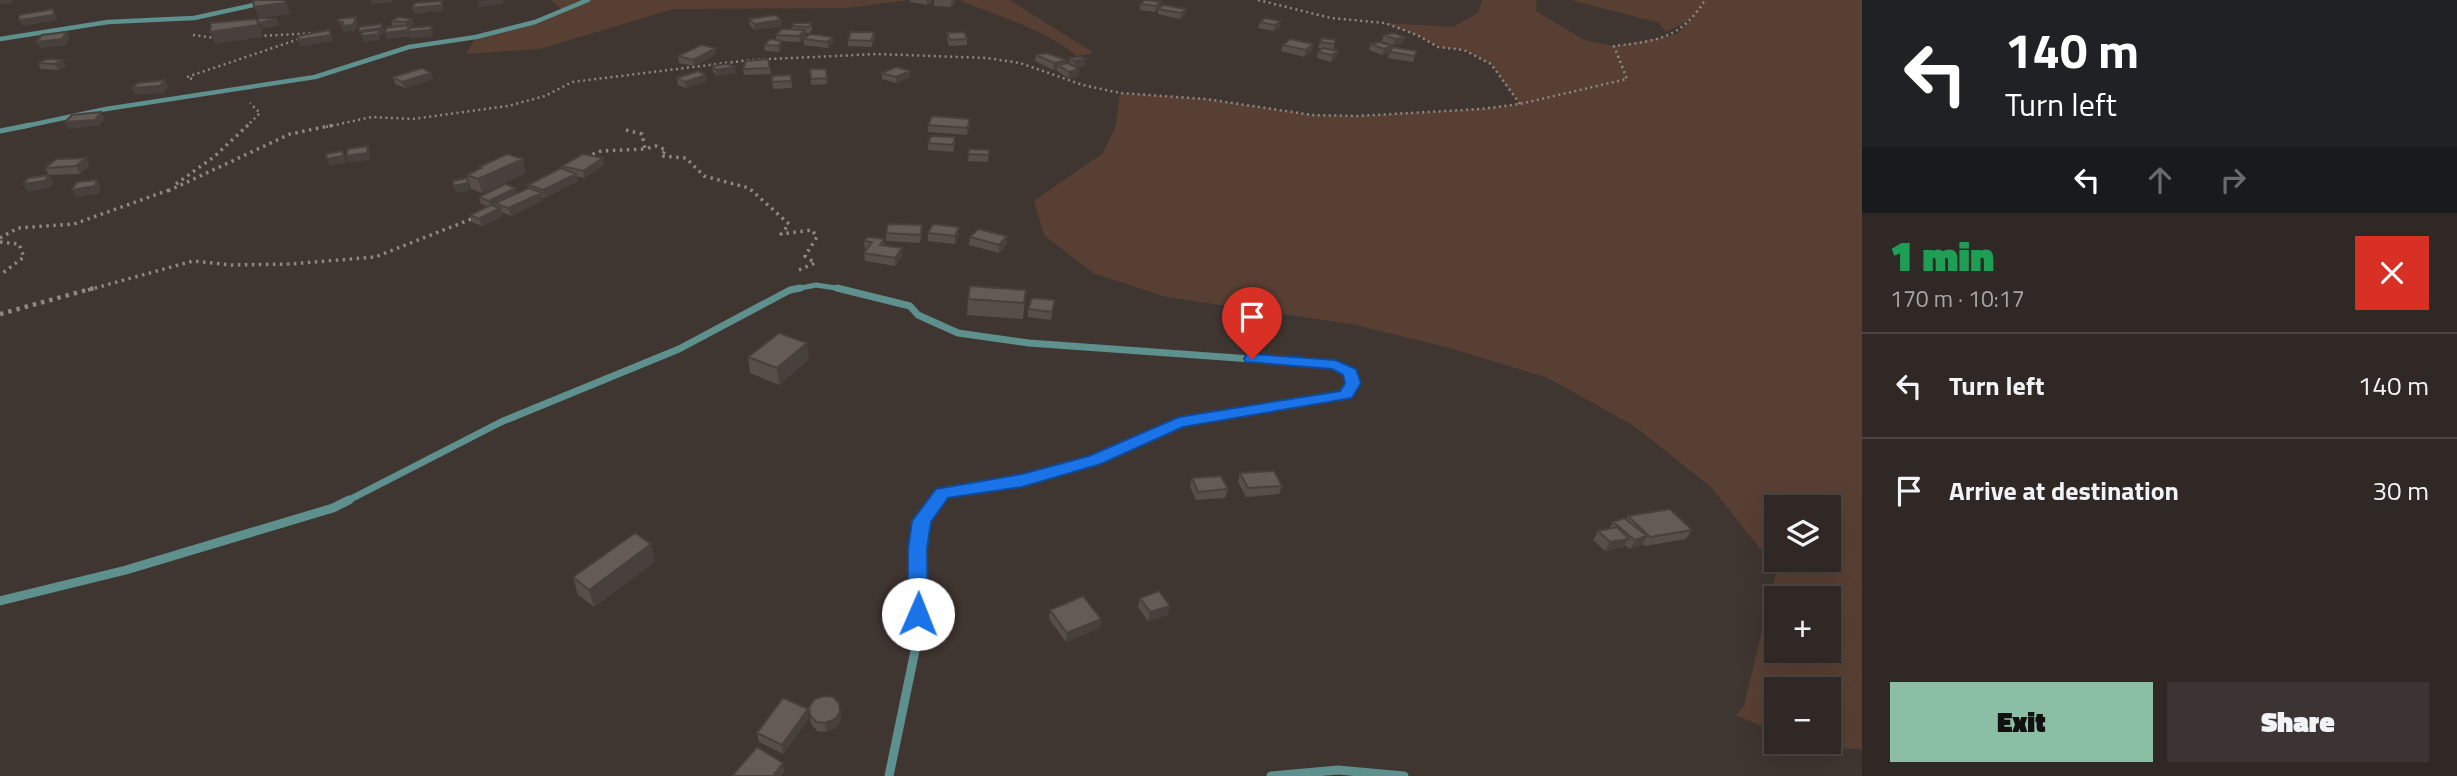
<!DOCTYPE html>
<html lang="en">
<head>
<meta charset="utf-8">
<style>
  :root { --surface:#2f2825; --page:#3b3432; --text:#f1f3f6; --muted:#a7a6a7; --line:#4a4442; --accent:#8abfa5 }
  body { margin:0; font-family:"Titillium Web",sans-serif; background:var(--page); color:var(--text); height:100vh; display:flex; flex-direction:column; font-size:26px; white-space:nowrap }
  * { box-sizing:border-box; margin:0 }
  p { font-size:23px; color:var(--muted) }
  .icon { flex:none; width:38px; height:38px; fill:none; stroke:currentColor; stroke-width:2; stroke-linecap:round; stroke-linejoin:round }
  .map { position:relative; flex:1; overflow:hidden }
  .side { display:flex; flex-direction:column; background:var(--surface); width:595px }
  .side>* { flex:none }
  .banner { background:#202124; color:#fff; overflow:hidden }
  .tools { position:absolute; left:1764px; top:495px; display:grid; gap:14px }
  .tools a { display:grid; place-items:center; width:77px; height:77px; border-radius:0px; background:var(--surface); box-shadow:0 7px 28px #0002,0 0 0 2px var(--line); font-size:35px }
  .pin { position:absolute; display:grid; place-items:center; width:60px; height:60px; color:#fff; margin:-72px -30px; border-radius:50% 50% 50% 0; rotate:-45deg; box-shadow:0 0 7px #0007 }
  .pin .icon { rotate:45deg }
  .me { position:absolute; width:77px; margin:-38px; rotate:1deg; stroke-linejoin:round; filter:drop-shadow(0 0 5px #0008) }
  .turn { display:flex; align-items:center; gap:24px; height:147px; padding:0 28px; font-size:32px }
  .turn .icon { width:91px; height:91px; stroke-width:2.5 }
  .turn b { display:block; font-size:49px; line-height:60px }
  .lanes { display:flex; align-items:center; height:66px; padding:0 28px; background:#0003; justify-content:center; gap:35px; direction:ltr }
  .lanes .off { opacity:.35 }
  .round { display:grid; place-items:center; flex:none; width:74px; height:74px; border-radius:0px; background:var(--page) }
  .overview { display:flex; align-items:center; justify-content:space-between; height:119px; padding:0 28px }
  h1 { font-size:42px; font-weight:800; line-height:52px; color:#1e9e55 }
  .primary-button { display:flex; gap:14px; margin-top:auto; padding:14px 28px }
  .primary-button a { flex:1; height:80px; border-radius:0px; background:var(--accent); color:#111; font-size:28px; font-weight:800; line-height:80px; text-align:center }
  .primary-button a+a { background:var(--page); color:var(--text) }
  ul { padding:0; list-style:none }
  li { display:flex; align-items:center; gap:21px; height:105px; padding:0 28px; border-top:2px solid var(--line) }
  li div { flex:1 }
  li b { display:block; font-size:26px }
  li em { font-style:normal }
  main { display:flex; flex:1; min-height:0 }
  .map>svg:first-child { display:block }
  .green { fill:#583f33; fill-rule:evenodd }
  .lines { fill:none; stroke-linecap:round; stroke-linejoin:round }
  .path-far2 { stroke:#8f8783; stroke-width:2.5; stroke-dasharray:2 3.5; stroke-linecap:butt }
  .path-far1 { stroke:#8f8783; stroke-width:3.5; stroke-dasharray:2.5 4.5; stroke-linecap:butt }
  .path { stroke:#8f8783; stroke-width:4.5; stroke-dasharray:3.5 5; stroke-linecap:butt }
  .street-far3 { stroke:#5e908d; stroke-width:4.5 }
  .street-far2 { stroke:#5e908d; stroke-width:5 }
  .street-far1 { stroke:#5e908d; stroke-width:7 }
  .street { stroke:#5e908d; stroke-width:9 }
  .wall { fill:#574e4a }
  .shaded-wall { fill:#47403c }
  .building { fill:#655b56; stroke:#47403c; stroke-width:2 }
  .route { fill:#1a73e8; stroke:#114b97; stroke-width:2 }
</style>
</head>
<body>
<main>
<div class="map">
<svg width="1862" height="776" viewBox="0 0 1862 776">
  <rect width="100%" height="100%" fill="#3f3531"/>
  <path class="green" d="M551 0H909L848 8 673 9 540 49 466 54 476 37 535 22 563 11Z
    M959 0H1009L1094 53 1076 56C1053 33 990 13 959 0Z
    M1482 0H1537L1536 11 1584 40 1614 46 1675 35 1695 17 1666 32 1659 23 1571 0H1862V749L1812 748 1798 742H1829V690H1776V732L1736 715 1744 705 1777 570 1711 487 1634 426 1548 378 1446 347 1351 324 1166 297 1093 273 1044 235 1034 201 1103 153 1115 128 1120 93 1206 99 1312 115 1357 116 1481 109 1519 104 1491 64 1464 50 1438 47 1417 35 1385 23 1453 27 1478 13ZM1776 508H1829V560H1776ZM1776 598H1829V651H1776Z"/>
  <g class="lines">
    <path class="path-far2" d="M1258 0 1331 18 1385 23 1417 35 1438 47 1464 50 1491 64 1520 104
      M193 35 215 38
      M259 36 317 33
      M192 79 187 77 302 38
      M246 127 260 113 250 103
      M326 127 372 117 413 119 508 106 545 96 572 82 750 60 877 54 987 58 1020 63 1083 85 1120 93 1206 99 1312 115 1357 116 1481 109 1520 104 1627 79 1614 46C1656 41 1681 39 1705 0"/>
    <path class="path-far1" d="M626 130 642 134 645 149 656 146 666 150 661 156 686 158 704 176 749 188 789 224 781 234 812 230 817 237 805 256 815 263 799 270
      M586 157 601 151 645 149
      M176 184 215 156 248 125
      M168 191 290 134 334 125
      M0 238 18 228 74 224 169 190
      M0 242 19 244 24 257 0 275
      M88 290 193 261 232 265 290 264 375 257 474 218"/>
    <path class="path" d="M0 314 94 288"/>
    <path class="street-far3" d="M0 39 108 22 194 18 277 0
      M21 127 106 109 315 77 409 47 476 37 535 22 588 0"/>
    <path class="street-far2" d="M0 131 30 125
      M791 290 816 285 849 290"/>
    <path class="street-far1" d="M837 288 910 306 918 315 958 333 1029 343 1335 365 1351 372 1353 383 1346 395 1179 422 1095 460 1022 481 942 493 936 502
      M345 502 501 422 679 349 790 290 800 288"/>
    <path class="street" d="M0 601 126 570 333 508 349 500
      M889 776 917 641 918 549 922 521 937 500
      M1271 776 1338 770 1404 776"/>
  </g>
  <path class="wall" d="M910 0H932V2L927 5 910 2Z
    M934 0H955V3L951 7 934 6Z
    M1140 4 1160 7 1163 5 1185 15 1180 19 1158 14V9L1155 12 1140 10Z
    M1265 18 1280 27 1274 31 1258 28 1260 22Z
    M412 19 414 24 409 27 410 30 433 32 432 36 411 38 410 34V36L387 39 385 33 393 27 392 21Z
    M749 19 781 20V26L754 30 750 25Z
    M811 23 812 29 810 33H805L806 36 800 42 780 41 782 47 779 52 765 51 764 45 776 40V35L792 29V26Z
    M874 32V38L871 47 848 46V40Z
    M947 33 967 39V45L949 46 947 39Z
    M1384 35 1405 37 1403 43 1393 45 1382 41Z
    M833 37V43L828 48 804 45V39Z
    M1336 40 1333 50 1338 51 1336 57 1331 62 1317 58 1318 52 1323 49 1318 48 1320 42Z
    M1371 44 1392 46 1417 51 1413 62 1388 58 1389 53 1382 55 1369 50Z
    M1283 45 1312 51 1304 57 1281 51Z
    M716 54 694 66 679 63 678 56Z
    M1036 55 1067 60 1066 63 1070 64V58L1085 66 1076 67 1079 76 1068 78 1057 71V69L1053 70 1035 61Z
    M47 59 66 67 58 70 41 69 38 63Z
    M712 66 736 73 717 76 713 72Z
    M770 68 771 74 744 75 743 69Z
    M810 69H826L827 84 811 85Z
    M910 71V77L896 83 882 79V73Z
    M431 73 433 79 405 88 395 84 393 77Z
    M791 75 792 88 773 89 772 76Z
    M677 78 707 81 686 88 678 85Z
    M970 119V126L967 135 928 132V125Z
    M955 137V144L953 152 928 150V143Z
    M969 149 989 150 988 162 968 161Z
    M603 158 604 165 584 178 576 176 578 181 545 198 542 197 543 200 511 216 501 212 502 216 482 226 472 222 470 215 487 206 481 204 479 197 517 193 528 188V185L563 169 562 166Z
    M523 159 526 173 482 193 471 189 467 175 479 169V167Z
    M90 165 80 174 49 175 45 168Z
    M922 225V233L920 243 886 241V233Z
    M959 227V234L955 244 928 241V233Z
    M970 237 1007 244 999 253 969 245Z
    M884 239V245L902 256 895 266 865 261 864 253 867 249H865L864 241Z
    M1026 290 1023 319 967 315 968 299Z
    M1055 300 1051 320 1028 317V309Z
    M748 357 809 359 779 385 750 373Z
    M1240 473 1282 486 1279 494 1246 497 1238 482Z
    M1192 478 1228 489 1225 498 1196 500 1190 487Z
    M1628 516 1692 530 1686 539 1645 546 1643 544 1642 545 1630 549 1625 545 1623 547 1605 551 1593 540 1598 531 1609 529 1613 522 1626 520Z
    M651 544 655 562 594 607 578 595 573 577Z
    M1140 598 1168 615 1148 621 1138 607Z
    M1050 610 1100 628 1066 642 1049 619Z
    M839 703 841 720 836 728 826 732 817 731 811 724 809 707Z
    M809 718 783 754 759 742 757 733Z"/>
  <path class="shaded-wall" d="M0 0H12L13 3 0 5Z
    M286 0 290 14 259 18 254 7Z
    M370 0H393L391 3 371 4Z
    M490 0H503L504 4 479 7 478 1Z
    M927 0H932V2L927 5Z
    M953 0H955V3L951 7V2Z
    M442 1 444 11 414 14 412 8Z
    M1161 2 1160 8 1155 12 1156 6Z
    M53 9 56 15 57 20 23 26 19 20Z
    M1186 9 1185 15 1180 19 1181 13Z
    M356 17 358 23 355 31 344 32 342 28H341L339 22Z
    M257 19 262 30V37L215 44 210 32Z
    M277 19 279 25 263 29 260 23Z
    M412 19 414 24 409 27 410 32 432 26 433 32 432 36 411 38 410 34V36L387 39 385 33 407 28 406 22Z
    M781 20V26L754 30V24Z
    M1281 21 1280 27 1274 31 1275 25Z
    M382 24 384 30 383 34 380 35V40L364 42 359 31Z
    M805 30 806 36 800 42 799 36Z
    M67 32 70 38 65 46 40 48 36 42Z
    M331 35 333 41 300 47 298 40Z
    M833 37V43L828 48 827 42Z
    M1405 37 1403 43 1393 45 1395 39Z
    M782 41V47L779 52 778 46Z
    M1313 44 1312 51 1304 57 1306 50Z
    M1392 46 1391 53 1382 55 1384 49Z
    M716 48V54L694 66 693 60Z
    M1338 51 1336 57 1331 62 1332 55Z
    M1085 59V66L1074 68V61Z
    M63 60 66 67 58 70 55 64Z
    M1067 60 1066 66 1058 65 1057 69 1053 70 1054 63Z
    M735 67 736 73 717 76 716 70Z
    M1079 69V76L1068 78 1069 72Z
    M910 71V77L896 83V77Z
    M431 73 433 79 405 88 402 82Z
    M706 75 707 81 686 88 685 82Z
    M165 80 168 87 163 93 135 95 132 88Z
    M101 112 105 119 98 126 69 129 65 122Z
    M970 119V126L967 135V128Z
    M368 146 370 153 369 160 348 163 346 156Z
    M344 156 346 163 330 166 327 159Z
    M86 158 90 165 80 174 76 166Z
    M603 158 604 165 584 178 583 171Z
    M523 159 526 173 482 193 478 179Z
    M576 174 578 181 545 198 543 190Z
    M49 175 53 182 49 188 28 192 23 184Z
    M467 178 470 191 456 193 454 186Z
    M97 180 101 188 99 194 76 197 72 190Z
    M515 188 517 195 495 203 496 205 491 208 489 201Z
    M542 193 543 200 511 216 508 208Z
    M500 208 502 216 482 226 479 219Z
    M959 227V234L955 244V236Z
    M1007 236V244L999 253V245Z
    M902 248V256L895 266V258Z
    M807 343 809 359 779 385 777 368Z
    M1647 536 1642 545 1630 549 1635 540Z
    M1629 539 1623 547 1605 551 1610 542Z
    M651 544 655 562 594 607 589 590Z
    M1170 606 1168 615 1148 621 1150 612Z
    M1101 619 1100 628 1066 642 1067 633Z
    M808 709 809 718 783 754 782 745Z
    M840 712 841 720 836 728 826 732 825 723Z
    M783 763 785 772 781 776H773Z"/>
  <path class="building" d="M253 0H285V3L254 7Z
    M1145 0H1147L1161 2 1156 6 1140 4Z
    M442 1V5L412 8 415 3Z
    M1163 5 1186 9 1181 13 1158 9Z
    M53 9 54 15 19 20V15Z
    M776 15 781 20 754 24 749 19Z
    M356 17 353 25 342 26 343 22H339L338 19Z
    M398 17 412 19 406 22 392 21Z
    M260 18 277 19 259 23 257 19Z
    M1265 18 1281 21 1275 25 1260 22Z
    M257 19 258 25 210 32 211 23Z
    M794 23H811L809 27 792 26Z
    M382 24 381 28 359 31V27Z
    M408 25V30L385 33 386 28Z
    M432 26 430 30 409 32 410 28Z
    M782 29 805 30 799 36 776 35Z
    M329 30 331 35 298 40V36Z
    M379 30 378 34 362 36V32Z
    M67 32 62 39 36 42 42 35Z
    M851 32H874L871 41 848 40Z
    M964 32 967 39 950 40 947 33Z
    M1394 33 1405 37 1395 39 1384 35Z
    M810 34 833 37 827 42 804 39Z
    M1322 38 1336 40 1334 44 1320 42Z
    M770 39 782 41 778 46 764 45Z
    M1290 39 1313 44 1306 50 1283 45Z
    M1379 42 1392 46 1384 49 1371 44Z
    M701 45 716 48 693 60 678 56Z
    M1393 47 1417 51 1414 56 1390 52Z
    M1323 48 1338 51 1332 55 1318 52Z
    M1046 53 1067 60 1054 63 1036 55Z
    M1081 57 1085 59 1074 61 1070 58Z
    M47 59 63 60 55 64 38 63Z
    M768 59 770 68 743 69 746 61Z
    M1068 63 1079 69 1069 72 1058 65Z
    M727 64 735 67 716 70 712 66Z
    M896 67 910 71 896 77 882 73Z
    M422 68 431 73 402 82 393 77Z
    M810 69H826L827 78 811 79Z
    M698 71 706 75 685 82 677 78Z
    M791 75V81L772 82V76Z
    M165 80 160 86 132 88 138 83Z
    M101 112 95 120 65 122 72 115Z
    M932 116 970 119 967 128 928 125Z
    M931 136 955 137 953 145 928 143Z
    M368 146 367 153 346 156 348 149Z
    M969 149 989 150V155L968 154Z
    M342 151 344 156 327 159 326 154Z
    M507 154 523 159 478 179 467 175 481 168 479 167Z
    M583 154 603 158 583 171 562 166Z
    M86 158 76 166 45 168 56 159Z
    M561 168 576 174 543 190 528 185Z
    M49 175 45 181 23 184 28 178Z
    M467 178 468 183 454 186 453 181Z
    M97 180 95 186 72 190 77 182Z
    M505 184 515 188 489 201 479 197Z
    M529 188 542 193 508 208 495 203Z
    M491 205 500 208 479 219 470 215Z
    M888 224 922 225 920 235 886 233Z
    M933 224 959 227 955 236 928 233Z
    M978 229 1007 236 999 245 970 237Z
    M868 237 884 239 880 245 902 248 895 258 864 253 872 242 864 241Z
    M970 286 1026 290 1024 303 968 299Z
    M1032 298 1055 300 1052 312 1028 309Z
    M779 333 807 343 777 368 748 357Z
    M1274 471 1282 486 1248 488 1240 473Z
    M1221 476 1228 489 1198 492 1192 478Z
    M1670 509 1692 530 1650 537 1628 516Z
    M1624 518 1647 536 1635 540 1613 522Z
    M1617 527 1629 539 1610 542 1598 531Z
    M635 533 651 544 589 590 573 577Z
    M1159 591 1170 606 1150 612 1140 598Z
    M1083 596 1101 619 1067 633 1050 610Z
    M824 696 833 697 839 703 840 712 835 719 825 723 816 722 810 715 809 707 815 699Z
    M783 698 808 709 782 745 757 733Z
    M757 747 783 763 773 776H732Z"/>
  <path class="route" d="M1252 354 1335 360 1356 369 1361 383 1352 398 1183 427 1101 464 1022 487 948 498 931 522 927 549 928 614 925 620 918 622 911 620 908 614V549L912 521 936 489 1022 474 1089 456 1179 417 1340 391 1345 383 1343 375 1332 369 1246 362 1244 359 1246 355Z"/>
</svg>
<div class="tools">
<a><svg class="icon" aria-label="layers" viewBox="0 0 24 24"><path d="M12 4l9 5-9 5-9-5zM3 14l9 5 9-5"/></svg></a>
<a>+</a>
<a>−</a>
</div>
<div class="pin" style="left:1252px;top:359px;background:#d93025"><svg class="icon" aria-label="arrive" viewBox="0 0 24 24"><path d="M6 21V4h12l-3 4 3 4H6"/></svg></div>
<svg class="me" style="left:918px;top:614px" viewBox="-20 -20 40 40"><circle r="19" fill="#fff"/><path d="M0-13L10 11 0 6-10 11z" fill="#1a73e8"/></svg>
</div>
<section class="side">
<div class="banner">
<div class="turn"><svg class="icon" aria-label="left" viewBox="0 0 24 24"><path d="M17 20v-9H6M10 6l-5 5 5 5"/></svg><div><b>140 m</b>Turn left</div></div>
<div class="lanes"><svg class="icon" aria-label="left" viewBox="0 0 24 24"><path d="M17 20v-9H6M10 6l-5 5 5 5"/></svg><svg class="icon off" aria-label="ahead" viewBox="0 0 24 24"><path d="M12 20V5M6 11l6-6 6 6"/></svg><svg class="icon off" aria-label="right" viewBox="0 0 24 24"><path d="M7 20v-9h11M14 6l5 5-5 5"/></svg></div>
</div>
<div class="overview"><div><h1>1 min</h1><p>170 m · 10:17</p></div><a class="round" style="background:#d93025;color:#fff"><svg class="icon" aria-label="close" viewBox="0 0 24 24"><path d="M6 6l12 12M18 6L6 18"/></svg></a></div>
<ul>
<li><svg class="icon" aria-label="left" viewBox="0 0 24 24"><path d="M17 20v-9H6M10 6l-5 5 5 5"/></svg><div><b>Turn left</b></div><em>140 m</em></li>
<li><svg class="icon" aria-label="arrive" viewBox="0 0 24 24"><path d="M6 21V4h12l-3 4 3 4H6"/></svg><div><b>Arrive at destination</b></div><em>30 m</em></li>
</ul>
<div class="primary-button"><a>Exit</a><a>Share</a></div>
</section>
</main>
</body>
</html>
